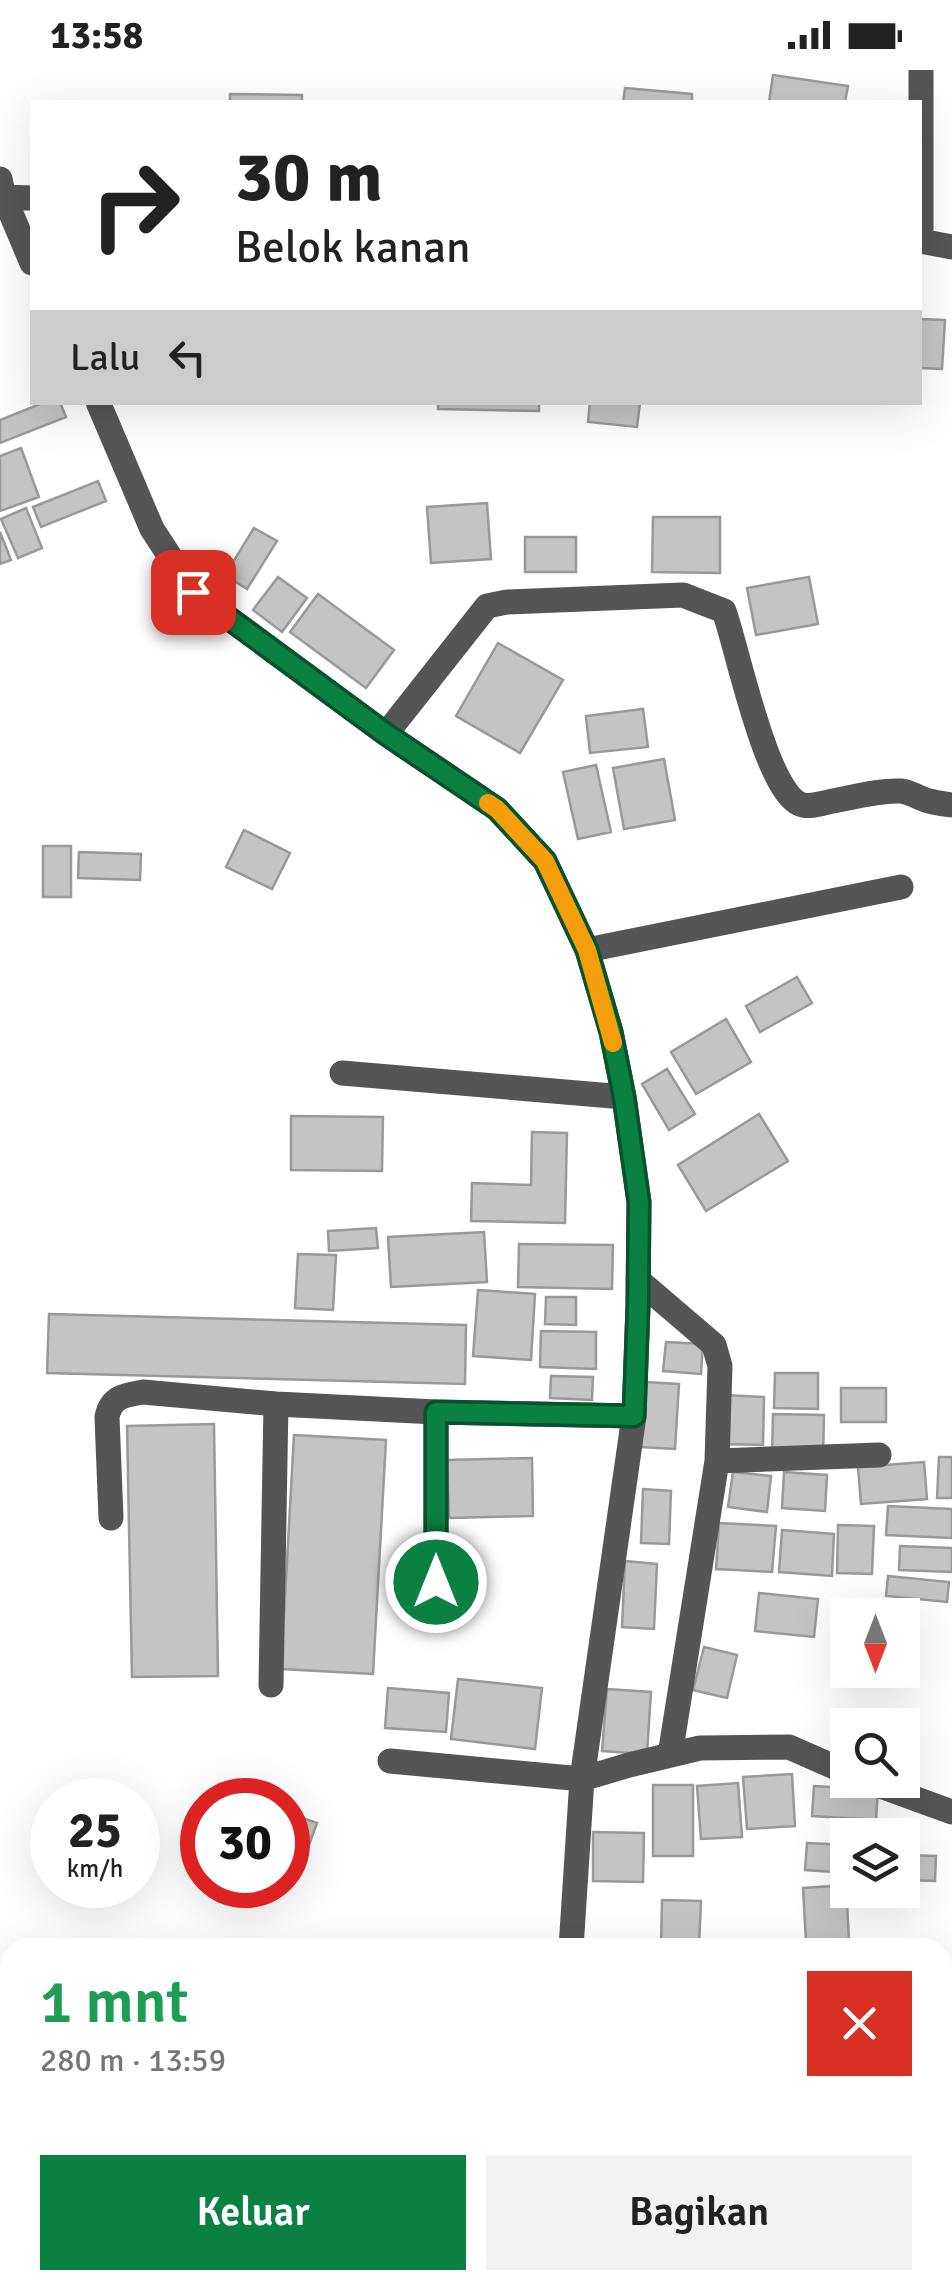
<!DOCTYPE html>
<html lang="id">
<head>
<meta charset="utf-8">
<style>
  :root { --surface:#fff; --page:#f2f2f2; --text:#222; --muted:#767676; --accent:#0b8043 }
  body { margin:0; font-family:Signika,sans-serif; background:var(--page); color:var(--text); height:100vh; display:flex; flex-direction:column; font-size:38px; white-space:nowrap }
  * { box-sizing:border-box; margin:0 }
  p { font-size:32px; color:var(--muted) }
  .icon { flex:none; width:55px; height:55px; fill:none; stroke:currentColor; stroke-width:2; stroke-linecap:round; stroke-linejoin:round }
  .map { position:relative; flex:1; overflow:hidden }
  .panel { position:absolute; left:0px; top:1868px; width:952px; height:352px; display:flex; flex-direction:column; background:var(--surface); border-radius:30px 30px 0 0; box-shadow:0 10px 40px #0002 }
  .panel>* { flex:none }
  .guide { position:absolute; left:30px; top:30px; width:892px; height:305px; border-radius:0px; box-shadow:0 10px 40px #0002; background:#fff; color:var(--text); overflow:hidden }
  .needle { width:65px; rotate:180deg }
  .tools { position:absolute; left:830px; top:1528px; display:grid; gap:20px }
  .tools a { display:grid; place-items:center; width:90px; height:90px; border-radius:0px; background:var(--surface); box-shadow:0 10px 40px #0002; font-size:50px }
  .speed { position:absolute; left:30px; top:1708px; display:flex; gap:20px; font-size:50px; font-weight:700; text-align:center }
  .speed>* { display:grid; place-content:center; width:130px; height:130px; border-radius:50%; background:var(--surface); box-shadow:0 10px 40px #0002; line-height:1 }
  .speed small { font-size:25px; font-weight:400 }
  .speed .limit { border:15px solid #d22; background:#fff; color:#111 }
  .pin { position:absolute; display:grid; place-items:center; width:85px; height:85px; color:#fff; margin:-42px; border-radius:20px; box-shadow:0 5px 15px #0006 }
  .me { position:absolute; width:110px; margin:-55px; rotate:0deg; stroke-linejoin:round; filter:drop-shadow(0 0 8px #0008) }
  .turn { display:flex; align-items:center; gap:35px; height:210px; padding:0 40px; font-size:45px }
  .turn .icon { width:130px; height:130px; stroke-width:2.5 }
  .turn b { display:block; font-size:70px; line-height:85px }
  .then { display:flex; align-items:center; height:95px; padding:0 40px; background:#0003; gap:20px; font-size:38px }
  .round { display:grid; place-items:center; flex:none; width:105px; height:105px; border-radius:0px; background:var(--page) }
  .head { display:flex; align-items:center; justify-content:space-between; height:170px; padding:0 40px }
  h1 { font-size:60px; font-weight:600; line-height:75px; color:#1e9e55 }
  .action { display:flex; gap:20px; margin-top:auto; padding:20px 40px }
  .action a { flex:1; height:115px; border-radius:0px; background:var(--accent); color:#fff; font-size:40px; font-weight:600; line-height:115px; text-align:center }
  .action a+a { background:var(--page); color:var(--text) }
  .status { display:flex; justify-content:space-between; align-items:center; height:70px; padding:0 50px; background:var(--surface); direction:ltr }
  .status svg { height:28px; fill:currentColor }
  .map>svg:first-child { display:block }
  .building { fill:#c4c4c4; stroke:#999; stroke-width:2.5 }
  .lines { fill:none; stroke-linecap:round; stroke-linejoin:round }
  .minor { stroke:#555; stroke-width:25 }
  .route-casing { stroke:#07532c; stroke-width:25 }
  .route { stroke:#0b8043; stroke-width:18 }
  .slow { stroke:#f59e0b; stroke-width:18 }
</style>
</head>
<body>
<div class="status"><b>13:58</b><svg viewBox="0 0 49 12"><path d="M0 12V9h3v3zM5 12V6h3v6zM10 12V3h3v9zM15 12V0h3v12zM26 1h20v11H26zM47 4h2v5h-2z"/></svg></div>
<div class="map">
<svg width="952" height="2219" viewBox="0 0 952 2219">
  <rect width="100%" height="100%" fill="#fff"/>
  <path class="building" d="M773 5 848 16 845 32H769Z
    M625 18 692 24V32H623Z
    M230 24 302 25V32H230Z
    M920 249 945 250 942 299 920 298Z
    M45 332H60L66 347 0 373V350Z
    M438 332H539V341L438 339Z
    M590 332 640 333 637 357 588 352Z
    M21 378 39 427 0 441V386Z
    M98 411 106 431 41 457 33 437Z
    M487 433 491 489 431 493 427 437Z
    M26 438 42 478 18 488 1 449Z
    M653 447H720V503L652 502Z
    M254 458 277 471 247 519 225 505Z
    M0 462 11 490 0 494Z
    M525 467H576V502H525Z
    M278 507 307 528 282 562 253 540Z
    M809 507 818 554 756 565 747 518Z
    M318 524 394 580 366 618 290 562Z
    M498 573 563 610 520 683 456 646Z
    M643 639 648 677 590 683 586 646Z
    M664 689 675 750 624 759 613 698Z
    M596 695 611 762 578 769 563 702Z
    M244 760 290 783 272 819 226 797Z
    M43 776H71V827H43Z
    M79 782 141 784 140 810 78 808Z
    M797 907 812 933 760 962 746 936Z
    M726 949 751 992 696 1024 671 982Z
    M667 999 695 1044 669 1060 642 1014Z
    M759 1044 788 1091 706 1141 678 1095Z
    M291 1046 383 1047 382 1101 291 1100Z
    M532 1062 567 1063 565 1153 471 1151 472 1113 531 1115Z
    M376 1158 378 1178 329 1181 328 1161Z
    M484 1162 487 1212 391 1217 388 1167Z
    M519 1174 613 1175 612 1219 518 1217Z
    M298 1184 336 1185 333 1240 295 1238Z
    M478 1220 535 1224 531 1290 473 1286Z
    M546 1227H576V1255L545 1254Z
    M49 1244 466 1255 465 1314 47 1303Z
    M541 1261 596 1262V1299L540 1297Z
    M666 1272 703 1274 701 1304 663 1301Z
    M775 1303H818V1339L774 1338Z
    M551 1306 593 1307 592 1330 550 1328Z
    M645 1312 679 1314 675 1379 641 1377Z
    M841 1318H886V1352H841Z
    M723 1325 764 1327 763 1375 722 1374Z
    M773 1344 824 1345 823 1385 772 1384Z
    M214 1354 218 1606 132 1607 127 1356Z
    M294 1365 386 1370 373 1604 281 1599Z
    M939 1387H952V1428H937Z
    M532 1388 533 1446 449 1448 447 1390Z
    M924 1392 927 1429 861 1434 858 1397Z
    M733 1402 771 1406 767 1442 728 1437Z
    M784 1402 827 1405 825 1441 782 1438Z
    M643 1419 671 1421 669 1474 641 1473Z
    M888 1436 952 1439V1468L886 1465Z
    M719 1453 776 1456 772 1502 716 1499Z
    M838 1455 874 1456 872 1504 837 1503Z
    M782 1460 834 1464 832 1506 779 1502Z
    M900 1476 952 1478V1502L899 1500Z
    M625 1491 657 1494 654 1559 622 1557Z
    M888 1506 949 1512 947 1532 886 1526Z
    M759 1523 818 1529 814 1567 755 1561Z
    M704 1577 737 1585 727 1628 693 1620Z
    M458 1609 542 1618 535 1679 451 1669Z
    M388 1618 449 1623 446 1662 385 1658Z
    M607 1619 651 1622 647 1684 602 1681Z
    M792 1704 795 1756 747 1759 743 1707Z
    M738 1713 742 1767 701 1769 697 1716Z
    M653 1715H693V1786H653Z
    M814 1716 878 1720 876 1750 812 1746Z
    M288 1743 317 1753 301 1797 288 1792Z
    M593 1762 644 1763 643 1812 593 1811Z
    M807 1773 848 1775V1803L805 1800Z
    M902 1785 936 1786 935 1811 902 1810Z
    M846 1815 849 1869 806 1872 803 1818Z
    M662 1830 701 1831 699 1878H661Z
    M354 2210H367L434 2218 353 2219Z
    M415 2210H480L479 2217Z
    M548 2210H597L595 2219H547Z
    M600 2213 661 2216V2219H599Z"/>
  <g class="lines">
    <path class="minor" d="M921 0V171
      M0 109 4 127 32 193
      M4 127 32 128
      M920 171 952 177
      M98 332 152 459 193 522 386 664 497 739 545 791 587 880 611 962 624 1027 639 1132 638 1236 634 1346 582 1709 571 1878
      M386 664 487 536 507 532 683 525 724 541C737 576 767 728 803 735 812 737 823 733 833 731 854 727 879 720 901 721 911 722 920 729 929 731 937 733 945 734 952 735
      M587 880 901 817
      M342 1003 624 1027
      M638 1210 714 1275 720 1296 717 1391
      M436 1342V1512
      M111 1448 107 1347C111 1327 124 1325 143 1322L276 1334 436 1342 634 1346
      M271 1615 276 1334
      M670 1685 717 1391 879 1385
      M390 1691 582 1709 629 1695 700 1678 789 1677 848 1703
      M864 1710 952 1742
      M537 2219V2210"/>
  </g>
  <g class="lines">
    <defs>
      <path id="route" d="M193 522 386 664 497 739 545 791 587 880 611 962 624 1027 639 1132 638 1236 634 1346 436 1342V1512"/>
    </defs>
    <use href="#route" class="route-casing"/>
    <use href="#route" class="route"/>
    <path class="slow" d="M488 733 497 739 545 791 587 880 613 973"/>
  </g>
</svg>
<div class="tools">
<a><svg class="needle" viewBox="-14 -14 28 28"><path d="M0-13l5 13h-10z" fill="#e53935"/><path d="M0 13l5-13h-10z" fill="#767676"/></svg></a>
<a><svg class="icon" aria-label="search" viewBox="0 0 24 24"><circle cx="10" cy="10" r="6"/><path d="M15 15l6 6"/></svg></a>
<a><svg class="icon" aria-label="layers" viewBox="0 0 24 24"><path d="M12 4l9 5-9 5-9-5zM3 14l9 5 9-5"/></svg></a>
</div>
<div class="speed"><div>25<small>km/h</small></div><div class="limit">30</div></div>
<div class="pin" style="left:193px;top:522px;background:#d93025"><svg class="icon" aria-label="arrive" viewBox="0 0 24 24"><path d="M6 21V4h12l-3 4 3 4H6"/></svg></div>
<svg class="me" style="left:436px;top:1512px" viewBox="-20 -20 40 40"><circle r="17" fill="#0b8043" stroke="#fff" stroke-width="3"/><path d="M0-11L8 9 0 5-8 9z" fill="#fff"/></svg>
<div class="guide">
<div class="turn"><svg class="icon" aria-label="right" viewBox="0 0 24 24"><path d="M7 20v-9h11M14 6l5 5-5 5"/></svg><div><b>30 m</b>Belok kanan</div></div>
<div class="then">Lalu<svg class="icon" aria-label="left" viewBox="0 0 24 24"><path d="M17 20v-9H6M10 6l-5 5 5 5"/></svg></div>
</div>
<section class="panel">
<div class="head"><div><h1>1 mnt</h1><p>280 m · 13:59</p></div><a class="round" style="background:#d93025;color:#fff"><svg class="icon" aria-label="close" viewBox="0 0 24 24"><path d="M6 6l12 12M18 6L6 18"/></svg></a></div>
<div class="action"><a>Keluar</a><a>Bagikan</a></div>
</section>
</div>
</body>
</html>
